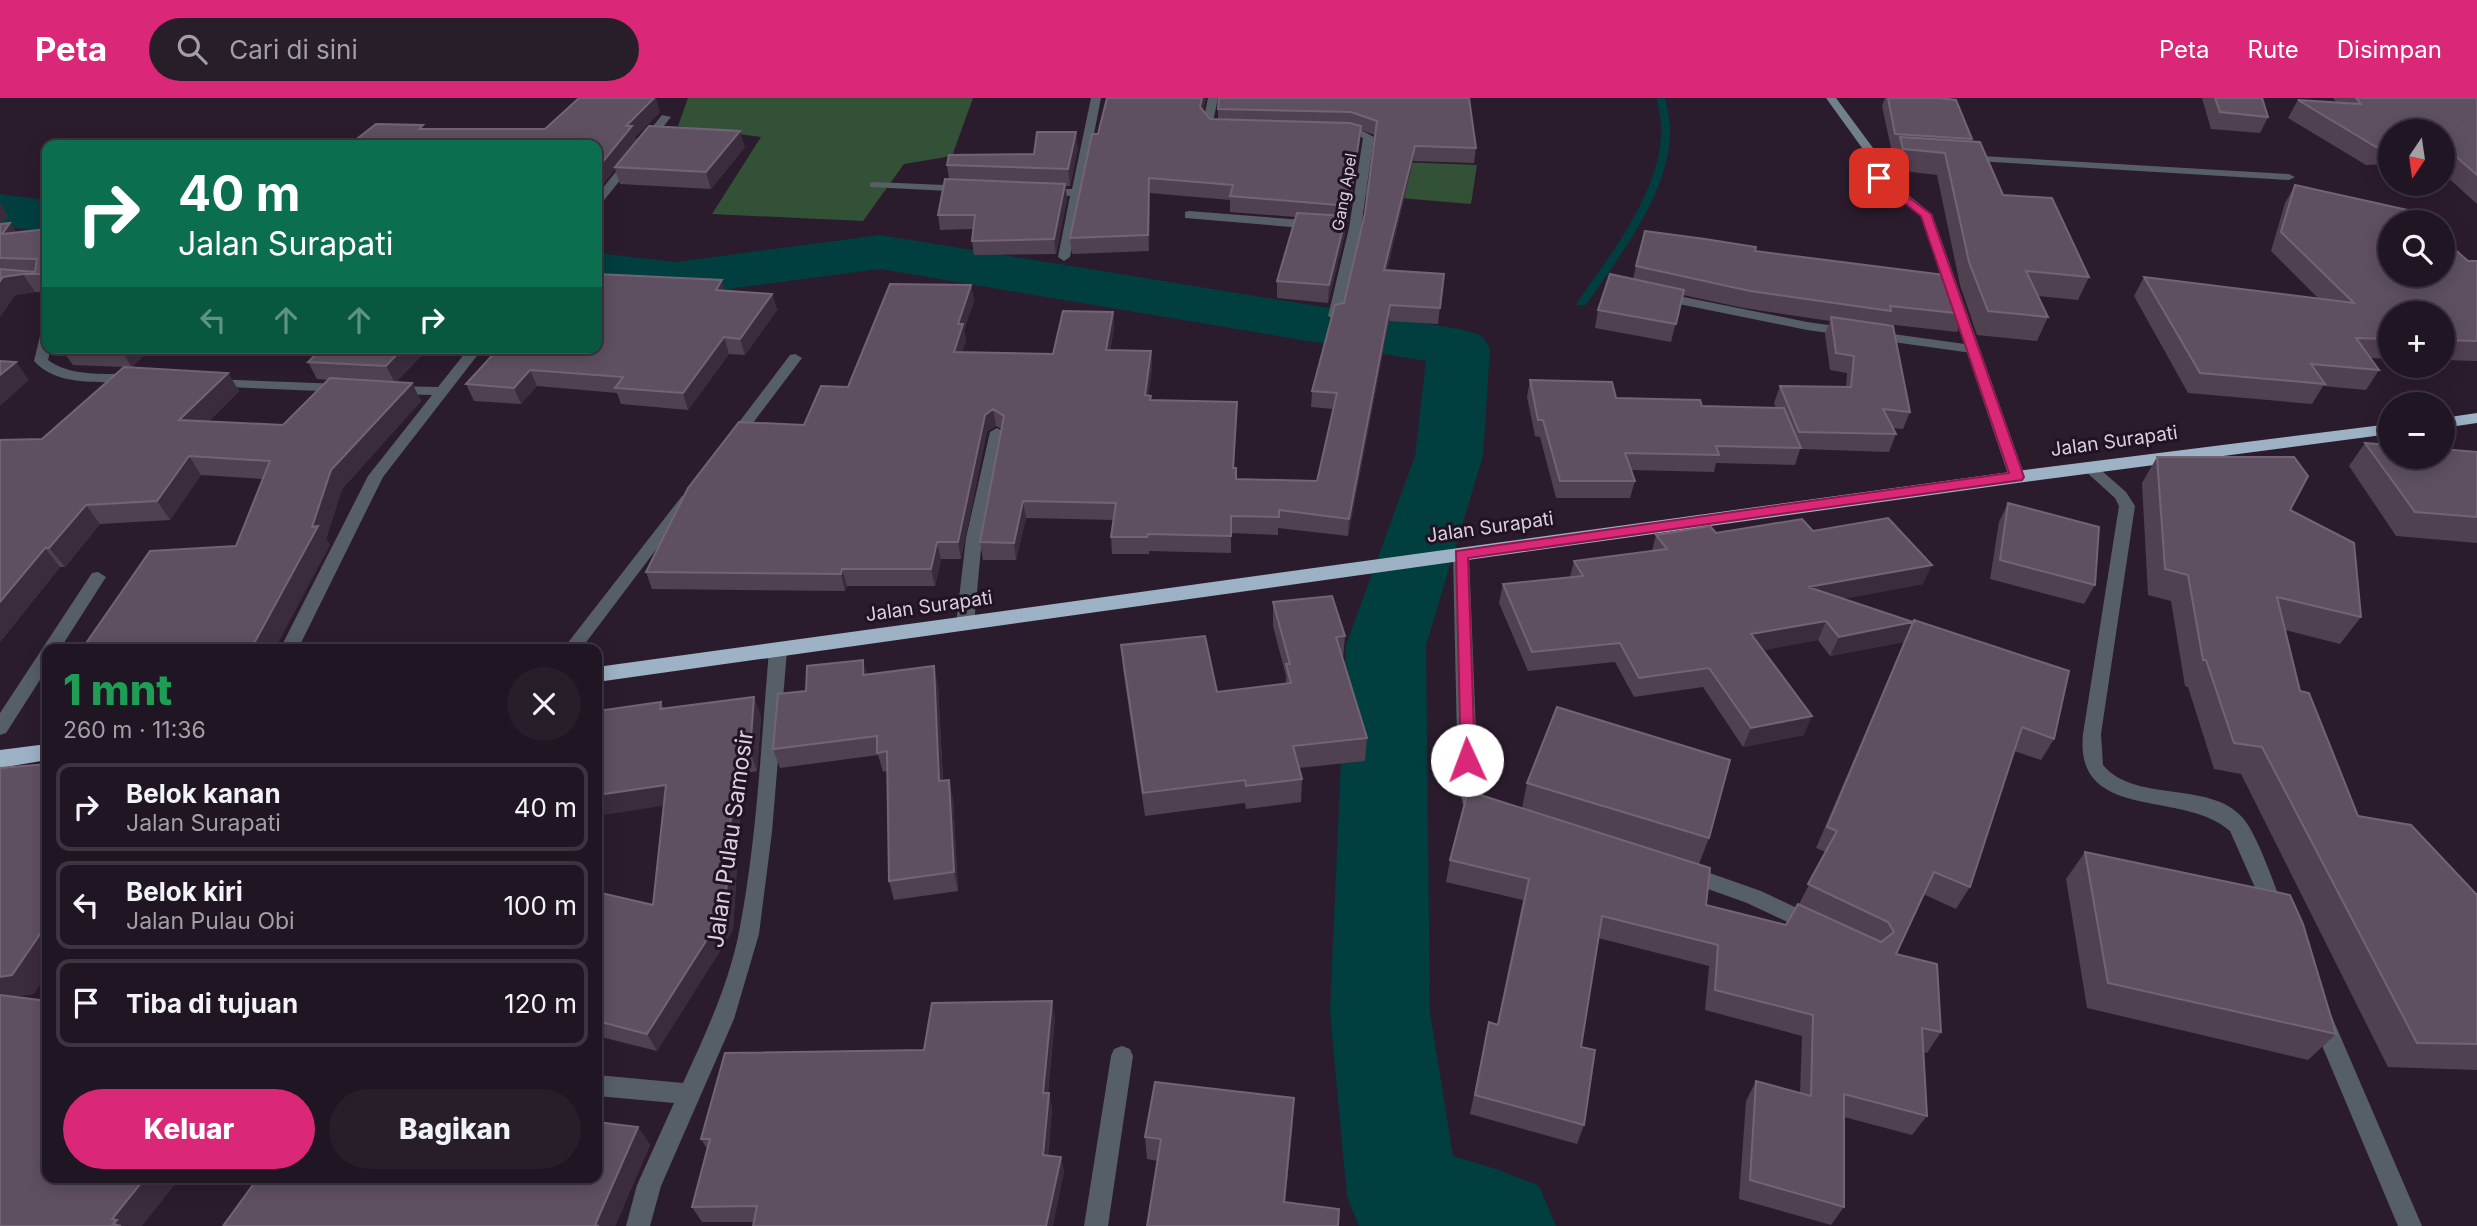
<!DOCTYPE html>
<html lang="id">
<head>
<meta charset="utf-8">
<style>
  :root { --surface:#201522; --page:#281e2a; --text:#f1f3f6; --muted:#a29fa5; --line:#3d3440; --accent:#db2777 }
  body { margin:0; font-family:Inter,sans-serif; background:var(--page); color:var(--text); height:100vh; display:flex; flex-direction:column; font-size:26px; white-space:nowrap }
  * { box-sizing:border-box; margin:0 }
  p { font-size:23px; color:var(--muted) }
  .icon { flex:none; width:38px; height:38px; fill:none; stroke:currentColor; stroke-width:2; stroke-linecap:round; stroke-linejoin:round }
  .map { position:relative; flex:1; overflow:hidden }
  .panel { position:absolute; left:42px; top:546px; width:560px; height:539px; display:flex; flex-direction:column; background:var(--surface); border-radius:14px; box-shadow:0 4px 18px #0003,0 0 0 2px var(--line) }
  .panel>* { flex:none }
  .guide { position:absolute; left:42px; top:42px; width:560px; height:214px; border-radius:14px; box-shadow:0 4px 18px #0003,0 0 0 2px var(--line); background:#0b6e4f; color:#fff; overflow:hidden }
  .needle { width:46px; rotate:193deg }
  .tools { position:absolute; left:2378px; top:21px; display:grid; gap:14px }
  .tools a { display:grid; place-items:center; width:77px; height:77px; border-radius:50%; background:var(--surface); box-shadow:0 4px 18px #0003,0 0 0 2px var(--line); font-size:35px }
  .pin { position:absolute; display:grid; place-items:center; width:60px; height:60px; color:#fff; margin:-30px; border-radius:14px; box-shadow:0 4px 10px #0006 }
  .me { position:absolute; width:77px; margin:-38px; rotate:358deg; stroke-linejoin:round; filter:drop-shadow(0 0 5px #0008) }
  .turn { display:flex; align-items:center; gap:24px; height:147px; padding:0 21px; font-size:32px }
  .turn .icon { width:91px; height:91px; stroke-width:2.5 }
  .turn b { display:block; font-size:49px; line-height:60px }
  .lanes { display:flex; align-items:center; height:66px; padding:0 21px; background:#0003; justify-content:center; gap:35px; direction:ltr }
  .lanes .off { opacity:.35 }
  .round { display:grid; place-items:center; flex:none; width:74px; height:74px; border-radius:37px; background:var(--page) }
  .headline { display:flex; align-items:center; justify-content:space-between; height:119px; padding:0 21px }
  h1 { font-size:42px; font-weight:800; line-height:52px; color:#1e9e55 }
  .button { display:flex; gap:14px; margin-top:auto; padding:14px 21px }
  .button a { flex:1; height:80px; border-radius:42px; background:var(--accent); color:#fff; font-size:28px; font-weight:800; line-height:80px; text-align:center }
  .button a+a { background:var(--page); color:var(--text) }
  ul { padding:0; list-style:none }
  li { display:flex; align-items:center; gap:21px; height:88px; margin:0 14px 10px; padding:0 7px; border:4px solid var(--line); border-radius:14px }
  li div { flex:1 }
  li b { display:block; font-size:26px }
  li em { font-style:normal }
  header { display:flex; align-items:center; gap:42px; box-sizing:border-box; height:98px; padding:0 35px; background:var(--accent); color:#fff }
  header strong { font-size:33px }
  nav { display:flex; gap:38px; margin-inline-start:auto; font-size:24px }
  .search { width:490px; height:63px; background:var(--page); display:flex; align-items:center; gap:18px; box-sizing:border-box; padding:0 24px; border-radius:38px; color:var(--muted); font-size:26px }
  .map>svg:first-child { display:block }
  .forest { fill:#335137 }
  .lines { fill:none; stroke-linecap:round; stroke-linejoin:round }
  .stream { fill:#003e3f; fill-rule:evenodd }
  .river { fill:#003e3f; fill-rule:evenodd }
  .street { fill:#565e66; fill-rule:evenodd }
  .secondary { fill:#72808c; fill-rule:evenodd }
  .highway { fill:#9db2c5; fill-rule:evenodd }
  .wall { fill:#504151 }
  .shaded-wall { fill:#3b2c3d }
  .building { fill:#5e5060; stroke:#726474; stroke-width:2 }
  .route { fill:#db2777; stroke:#8e194d; stroke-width:2 }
  .labels { text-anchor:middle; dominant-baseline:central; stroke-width:6; stroke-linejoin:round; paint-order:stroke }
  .far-street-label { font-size:16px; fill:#dbd1dc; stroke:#211323 }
  .street-label { font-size:19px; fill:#dbd1dc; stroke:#211323 }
  .near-street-label { font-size:23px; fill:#dbd1dc; stroke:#211323 }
</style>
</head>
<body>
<header>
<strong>Peta</strong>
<div class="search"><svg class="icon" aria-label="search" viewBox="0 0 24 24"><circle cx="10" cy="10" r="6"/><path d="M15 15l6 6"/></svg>Cari di sini</div>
<nav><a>Peta</a><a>Rute</a><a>Disimpan</a></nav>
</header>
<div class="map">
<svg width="2477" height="1128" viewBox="0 0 2477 1128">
  <rect width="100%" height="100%" fill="#2b1c2d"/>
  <path class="forest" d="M688 0H973L952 58 904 66 863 123 712 116 761 39 678 28Z
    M1373 63 1477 67 1471 106 1365 97Z"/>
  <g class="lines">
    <path class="stream" d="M1657 0H1665C1667 9 1669 18 1670 27 1673 91 1620 157 1586 207H1578L1577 205C1611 155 1664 90 1661 27 1661 18 1658 9 1657 0Z"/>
    <path class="river" d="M0 96 47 102V134L0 128Z
      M880 137 1459 231 1481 237 1490 250 1483 358 1426 547 1430 914 1453 1058 1499 1072 1539 1088 1556 1128H1359L1347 1099 1330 914 1346 547 1415 358 1426 263 880 171 676 198 597 189V155L676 164Z"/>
    <path class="street" d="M1091 0H1101L1070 159 1064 163 1058 159 1070 98 1044 97 1038 94 1044 91H1072Z
      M1208 0H1218L1213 24 1217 28 1226 30V34L1210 33 1203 24Z
      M662 17 671 19 601 106 597 107V97Z
      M1337 31H1359L1374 39 1361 130 1342 218 1335 222 1328 218 1349 130 1363 40 1357 37 1333 36 1332 34Z
      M1870 51 1919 54 1925 57 1919 60 1866 56 1864 54Z
      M1964 57 2289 76 2295 79 2289 82 1960 62V58Z
      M874 84 968 88 974 91 968 94 870 89V85Z
      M1189 113 1316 123 1322 127 1316 131 1185 120V114Z
      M1659 194 1807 224 1972 247 1979 251 1972 255 1807 232 1654 201 1653 198Z
      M47 234V250H51L48 262C73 280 108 275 137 276L144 280 137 284C105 283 58 290 34 263L40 238Z
      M469 250H483L383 379 298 551H280L368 378 432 297 392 296 385 292 392 288 438 289Z
      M795 256 802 260 737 346H727V340L790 257Z
      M210 281 343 286 350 290 343 294 205 288 203 285Z
      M997 330 1004 334 982 440 974 526 965 532 956 526 966 440 990 334Z
      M2089 364 2094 366 2126 394 2135 408 2101 636 2103 667C2136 707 2215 680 2246 724 2261 746 2274 787 2285 813L2282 819 2275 822 2268 819 2230 733C2183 691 2074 725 2083 636L2119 408 2115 400 2084 372 2081 369 2084 366Z
      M687 396 695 401 692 404 581 551H563L682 398Z
      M1461 451 1469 456 1478 687 1479 698 1490 710 1487 715 1480 718 1463 706 1458 687 1453 456Z
      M98 474 106 479 60 551H47V571L6 635 0 637V615L92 475Z
      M778 546 787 552 772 734 759 836 734 921 661 1088 650 1128H626L637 1087 674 1005 597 998V977L683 985C705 937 729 886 739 834 757 742 761 646 769 552Z
      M1687 767 1761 793 1820 821 1823 827 1820 833 1813 836 1747 805 1680 781 1677 775 1680 769Z
      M2321 909 2329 912 2332 919 2422 1128H2398L2310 919 2313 912Z
      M1122 948 1130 951 1133 958 1108 1128H1084L1111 958 1114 951Z"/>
    <path class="secondary" d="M1826 0H1836L1876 54 1884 78 1932 116 2025 379 2022 382H2012L2009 379 1921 118 1875 82 1865 54Z"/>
    <path class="highway" d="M2477 315V325L2443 330V320Z
      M2390 326V336L2017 385 597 584V569L2017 373Z
      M47 646V662L0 670V652Z"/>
  </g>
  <path class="wall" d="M1206 0 1203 12 1210 21H1218V11L1469 0 1476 50 1474 65 1413 63 1387 172 1444 176 1438 226 1389 223 1348 438 1278 430V437L1231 435V455L1149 453V456H1112L1111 439 1113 422 1026 420 1016 462H983L980 444 1002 331 996 328 987 333 961 461H941L935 488H847L845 493 652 491 646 474 804 327 848 289 971 187 974 203 964 232 966 242 962 254 1053 256 1113 214 1114 230 1110 253H1151L1152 270 1148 298 1151 302 1237 304 1234 370H1236V381L1317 383 1333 311 1311 309 1312 293 1344 205 1365 115 1375 37 1361 32 1348 123H1345V135L1328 205 1277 200V183L1296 119 1230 114V102L1150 95 1149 153 1072 156 1070 140 1098 36Z
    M1885 0H1939L1972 41 1971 43 2003 97 2089 179 2078 202 2038 198 2048 219 2037 243 1977 237 1960 187 1937 77 1895 72 1893 60 1897 50H1891L1882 8Z
    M2202 0H2262L2268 19 2260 35 2211 31Z
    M2333 0H2477V106L2443 75V33H2390V66L2366 67 2288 20 2298 2 2336 4Z
    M660 14 635 39 637 43 745 49 711 91 620 86 615 71 597 94V47L425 31H545Z
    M1078 50 1070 88H1066L1067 101 1056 156 974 157 972 143 973 131 940 132 938 117 949 81 947 67Z
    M2295 87 2468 163H2477V263L2443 262V215H2390V261L2371 260 2379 272 2366 292 2323 288 2312 306 2188 295 2134 198 2144 179 2318 200 2271 153 2285 105Z
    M0 105 8 118 0 126 16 134 47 131V194H35L15 197 0 219Z
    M1755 153 1965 216 1957 234 1886 226 1910 314 1903 331 1893 330 1896 336 1889 354 1800 351 1795 367 1716 365 1714 374 1631 372 1635 383 1630 400H1556L1540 339 1535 338 1527 299 1530 282 1616 300 1702 308 1776 310 1774 305 1780 288 1846 289 1847 275 1830 272 1825 236 1830 223 1744 210 1683 197 1671 244 1595 230 1598 212 1633 181 1636 168Z
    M725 192 772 196 777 212 745 257 729 256 688 312 621 306 617 295 537 288 521 306 474 303 466 286Z
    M151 250 132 269 228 275 239 293 209 323 283 327 328 282 317 281 308 264 322 250H429L396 284 412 285 421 303 342 391 326 441 330 447 236 448 263 381 201 377 170 422 100 426 65 469H60L0 544 42 341 124 269 73 267 62 252Z
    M2365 345 2477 354V445L2396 438 2349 368Z
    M2157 359 2290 412 2361 519 2340 546 2285 532 2300 593 2358 718 2477 797V972L2388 969 2241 676 2214 671 2188 589 2185 588 2171 503 2148 497 2142 385Z
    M2008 405 2095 487 2084 506 1990 481 1999 424Z
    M1813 433 1923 486 1842 501 1913 524 1904 544 1830 558 1818 542 1763 552 1804 637 1743 649 1703 589 1634 599 1615 564 1528 573 1499 505 1503 486 1570 479 1574 463 1652 453 1656 437Z
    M1273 504 1345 538 1343 561 1367 640 1365 663 1299 670 1302 681 1301 704 1246 711 1245 705 1145 718 1123 571 1121 547 1217 594 1286 586V578L1273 528Z
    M1914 522 2054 641 2041 662 2014 653 1970 789 1956 811 1923 796 1896 856 1941 934 1927 955 1923 954 1927 1018 1912 1037 1844 1019V1109L1831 1127 1739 1101 1746 1003 1756 983 1800 995 1802 938 1705 912 1709 868 1598 840 1581 949 1584 1027 1577 1046 1470 1016 1489 924 1497 926 1523 802 1446 784 1450 762 1522 710 1527 685 1709 740 1699 766 1706 807 1786 827 1799 806 1826 754 1816 750 1904 544Z
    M867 577 938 587 943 682 953 701 958 793 894 802 889 783 887 673 883 674 878 657 780 670 773 651 806 593Z
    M661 604 664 611 761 618 757 673 747 675 745 702H741L733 832 657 953 597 938V794L653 807 663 708Z
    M2085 754 2336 936 2308 962 2087 910 2066 781Z
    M1055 920 1048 995H1049L1052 1011 1048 1058 1061 1059 1064 1075 754 1124H702L692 1109 707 1051 701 1041 924 952Z
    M1293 1023 1285 1104 1158 1063 1147 1061 1145 1039Z
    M638 1029 650 1047 615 1128H223L253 1087 202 1080H597Z"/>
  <path class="shaded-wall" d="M654 0H656L660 14 635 39 637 44 615 69V71L597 94V71L626 28Z
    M1202 0H1206L1200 23V9Z
    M1361 28 1360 43 1348 123 1349 108Z
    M740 33 745 49 711 91 706 74Z
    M1076 34 1078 50 1070 88 1068 71Z
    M1415 48 1413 63 1383 188 1384 172Z
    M1149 80 1150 95 1149 153 1148 137Z
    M1065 86 1067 101 1056 156 1054 141Z
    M0 105 8 118 0 127Z
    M1346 118 1345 135 1328 205 1329 187Z
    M10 125 22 143 2 136Z
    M23 176 35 194 15 197 0 219V183L3 179Z
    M722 182 727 198 716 192Z
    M971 187 974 203 964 232 966 242 956 271 954 254 958 226Z
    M772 196 777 212 745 257 740 241Z
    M1390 207 1389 223 1348 438 1349 421Z
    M1113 214 1114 230 1107 269 1106 252Z
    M724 239 729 256 688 312 683 295Z
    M126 250H151L132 269 122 254Z
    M403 250H429L395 285 386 268Z
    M1151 253 1152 270 1146 314 1145 297Z
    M16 264 29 282 0 308V277Z
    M530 272 537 288 521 306 514 290Z
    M228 275 239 293 191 341 179 322Z
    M412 285 421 303 342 391 326 441 330 447 275 551H251L312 429 331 372Z
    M1237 304V320L1233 387V370Z
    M993 311 996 328 987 333 961 461 958 444 985 317Z
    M189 358 201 377 170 422 157 403Z
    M1023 403 1026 420 1016 462 1014 445Z
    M86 407 100 426 65 469 49 450Z
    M937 444 941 461 935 488 931 471Z
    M45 450 60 469 0 544V504Z
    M1932 467 1923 486 1800 509 1808 489Z
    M842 471 847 488 845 493 841 476Z
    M1826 523 1818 542 1744 556 1751 536Z
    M1913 524 1904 544 1830 558 1839 539Z
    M863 562 869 581 863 577Z
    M934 568 938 587 944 702 939 683Z
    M754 599 761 618 757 673 750 654Z
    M1812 618 1804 637 1743 649 1751 630Z
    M739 656 747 675 745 702 737 683Z
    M949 682 953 701 958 793 954 774Z
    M733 683 741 702 733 832 657 953 647 936Z
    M666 687 674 706 597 718V697Z
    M47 826V876L34 896 0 902V879Z
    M1052 903 1055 920 1046 1011 1043 995Z
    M1049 995 1052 1011 1046 1073 1043 1057Z
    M1294 1000 1293 1023 1283 1126 1284 1104Z
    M638 1029 650 1047 615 1128H595Z
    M1061 1059 1064 1075 1053 1128H1046Z
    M145 1080H180L142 1128H116L113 1126 112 1121Z"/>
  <path class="building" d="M579 0H654L626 28H632L597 71V47H349L376 26 423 27 419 31H545Z
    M1107 0H1202L1200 9 1210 21 1350 25 1361 28 1349 108 1230 98 1233 87 1149 80 1148 137 1070 140 1092 36H1098Z
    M1219 0H1469L1476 50 1415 48 1384 172 1444 176 1440 210 1390 207 1349 421 1279 412V419L1231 418V438L1148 436 1147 439H1111L1116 405 1023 403 1014 445 980 444 1004 318 993 311 985 317 958 444H937L931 471H842L841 476 646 474 688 390 739 324 804 327 821 288 848 289 890 186 971 187 958 226H963L954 254 1053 256 1063 213 1113 214 1106 252 1151 253 1145 297 1151 298 1150 302 1237 304 1233 370H1236V381L1317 383 1337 295 1312 293 1335 207 1344 205 1365 115 1377 23 1351 14 1218 11Z
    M1888 0H1939L1956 2 1972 41 1895 36Z
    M2215 0H2262L2268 19 2220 14Z
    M2356 0H2477V77L2443 47V33H2390V48L2376 49 2298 2 2361 6Z
    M649 28 740 33 706 74 615 69Z
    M1037 34H1076L1068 71 947 67 949 57 1034 56Z
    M1900 39 1980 44 2003 97 2052 100 2089 179 2026 173 2048 219 1988 213 1969 164 1945 55 1903 51Z
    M945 81 1065 86 1054 141 972 143 975 117H938Z
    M2295 87 2412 113 2425 124H2390V177H2443V141L2468 163H2477V243L2443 242V215H2390V241L2356 240 2379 272 2311 266 2325 286 2200 275 2144 179 2354 205 2281 134Z
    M1297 115 1346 118 1329 187 1277 183Z
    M10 125 2 136 47 131V141L43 148 47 147V176H23L3 179 0 183V171L35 174 37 161 0 160V126Z
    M1645 133 1705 141 1756 149 1755 153 1952 178 1965 216 1890 208 1891 213 1750 193 1636 168Z
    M597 176 722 182 716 192 772 196 740 241 724 239 683 295 615 290 623 279 530 272 514 290 466 286 499 250H597Z
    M1610 176 1684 192 1676 226 1598 212Z
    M1831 219 1893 228 1910 314 1883 311 1896 336 1799 334 1780 288 1851 289 1854 258 1836 255Z
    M64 250H126L122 254 62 252Z
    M322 250H403L386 268 308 264Z
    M0 263 16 264 0 277Z
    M124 269 228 275 179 322 283 327 330 280 412 285 331 372 312 429 318 428 251 551H82L150 453 236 448 270 363 189 358 157 403 86 407 49 450H45L0 504V342L42 341Z
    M1530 282 1612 284 1616 300 1700 302 1702 308 1784 310 1801 350 1716 348 1719 357 1625 355 1635 383H1560L1543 322H1538Z
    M2365 345 2390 347V359H2443V351L2477 354V419L2415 414Z
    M2157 359H2294L2308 378 2290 412 2354 445 2361 519 2277 499 2300 593 2309 595 2358 718 2411 727 2477 797V946L2417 945 2262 649 2234 645 2206 562H2203L2188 477 2165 471Z
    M2008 405 2099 429 2095 487 2000 462Z
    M1888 420 1932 467 1808 489 1913 524 1839 539 1826 523 1751 536 1812 618 1751 630 1709 570 1639 580 1620 545 1532 554 1503 486 1583 478 1574 463 1667 451 1656 437 1710 428 1716 435 1802 421 1813 433Z
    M1332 498 1345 538 1336 539 1367 640 1293 648 1302 681 1246 688 1245 682 1143 695 1121 547 1205 538 1217 594 1291 585 1286 566H1290L1273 504Z
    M1914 522 2069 573 2054 641 2022 629 1970 789 1934 774 1896 856 1937 866 1941 934 1922 930 1927 1018 1844 996V1109L1750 1082 1756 983 1811 998 1813 917 1715 892 1718 847 1602 818 1581 949 1595 952 1584 1027 1475 997 1489 924 1498 927 1529 781 1450 762 1468 693 1710 770 1706 807 1786 827 1798 806 1881 844 1894 834 1888 824 1808 786 1837 733 1827 729Z
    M863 562V577L934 568 939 683 949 682 954 774 889 783 887 653 877 655V638L773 651 778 596 806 593 807 568Z
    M754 599 750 654 739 656 737 683H733L725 813 647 936 597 923V794L653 807 666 687 597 697V613L661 604 660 611Z
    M1557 609 1730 662 1709 740 1527 685Z
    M47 666V826L12 877 0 879V670Z
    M2085 754 2290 797 2303 826 2336 936 2108 885Z
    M0 897 47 903V1080H145L112 1121 117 1122 113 1126 121 1128H0Z
    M1052 903 1043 995H1049L1043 1057 1061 1059 1046 1128H753L757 1108 692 1109 710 1041H701L725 955 924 952 932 905Z
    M1155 984 1294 1000 1284 1104 1339 1111 1338 1128H1147L1161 1041 1145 1039Z
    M597 1024 638 1029 595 1127 599 1128H223L258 1080H597Z"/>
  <path class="route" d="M1879 77 1931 116 2024 379 2022 382 1468 460 1475 662 1467 668 1461 666 1456 453 2009 375 1921 118 1875 82 1874 80Z"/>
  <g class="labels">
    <g class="far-street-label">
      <text transform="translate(1344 94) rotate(-80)">Gang Apel</text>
    </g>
    <g class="street-label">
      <text transform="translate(2114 343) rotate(-8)">Jalan Surapati</text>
      <text transform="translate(1490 429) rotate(-8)">Jalan Surapati</text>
      <text transform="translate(929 508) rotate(-8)">Jalan Surapati</text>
    </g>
    <g class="near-street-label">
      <text transform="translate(730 741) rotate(-82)">Jalan Pulau Samosir</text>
    </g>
  </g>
</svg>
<div class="tools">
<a><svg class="needle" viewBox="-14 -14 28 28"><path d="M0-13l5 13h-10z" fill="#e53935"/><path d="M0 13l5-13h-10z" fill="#a29fa5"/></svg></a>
<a><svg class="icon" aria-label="search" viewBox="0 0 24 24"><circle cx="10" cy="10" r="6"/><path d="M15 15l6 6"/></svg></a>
<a>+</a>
<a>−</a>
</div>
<div class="pin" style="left:1879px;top:80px;background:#d93025"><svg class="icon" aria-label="arrive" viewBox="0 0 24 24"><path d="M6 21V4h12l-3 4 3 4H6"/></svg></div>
<svg class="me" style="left:1467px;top:662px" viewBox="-20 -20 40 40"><circle r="19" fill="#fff"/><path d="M0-13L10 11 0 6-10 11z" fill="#db2777"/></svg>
<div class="guide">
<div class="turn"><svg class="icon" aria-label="right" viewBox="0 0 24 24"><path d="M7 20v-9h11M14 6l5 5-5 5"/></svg><div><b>40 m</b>Jalan Surapati</div></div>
<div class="lanes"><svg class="icon off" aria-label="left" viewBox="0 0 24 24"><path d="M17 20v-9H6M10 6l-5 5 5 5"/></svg><svg class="icon off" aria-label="ahead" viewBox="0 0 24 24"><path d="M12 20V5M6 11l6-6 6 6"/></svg><svg class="icon off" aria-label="ahead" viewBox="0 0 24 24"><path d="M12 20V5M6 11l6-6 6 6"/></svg><svg class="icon" aria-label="right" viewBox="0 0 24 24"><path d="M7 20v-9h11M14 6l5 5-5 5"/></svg></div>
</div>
<section class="panel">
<div class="headline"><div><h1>1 mnt</h1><p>260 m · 11:36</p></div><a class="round"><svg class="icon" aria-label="close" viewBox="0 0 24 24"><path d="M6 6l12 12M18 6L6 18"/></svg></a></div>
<ul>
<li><svg class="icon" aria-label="right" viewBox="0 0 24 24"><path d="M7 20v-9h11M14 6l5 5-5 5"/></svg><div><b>Belok kanan</b><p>Jalan Surapati</p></div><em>40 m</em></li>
<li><svg class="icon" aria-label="left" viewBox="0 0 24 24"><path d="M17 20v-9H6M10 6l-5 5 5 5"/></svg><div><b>Belok kiri</b><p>Jalan Pulau Obi</p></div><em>100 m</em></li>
<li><svg class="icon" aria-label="arrive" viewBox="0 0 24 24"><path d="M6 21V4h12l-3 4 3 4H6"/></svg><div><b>Tiba di tujuan</b></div><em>120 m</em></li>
</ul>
<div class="button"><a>Keluar</a><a>Bagikan</a></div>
</section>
</div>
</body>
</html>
